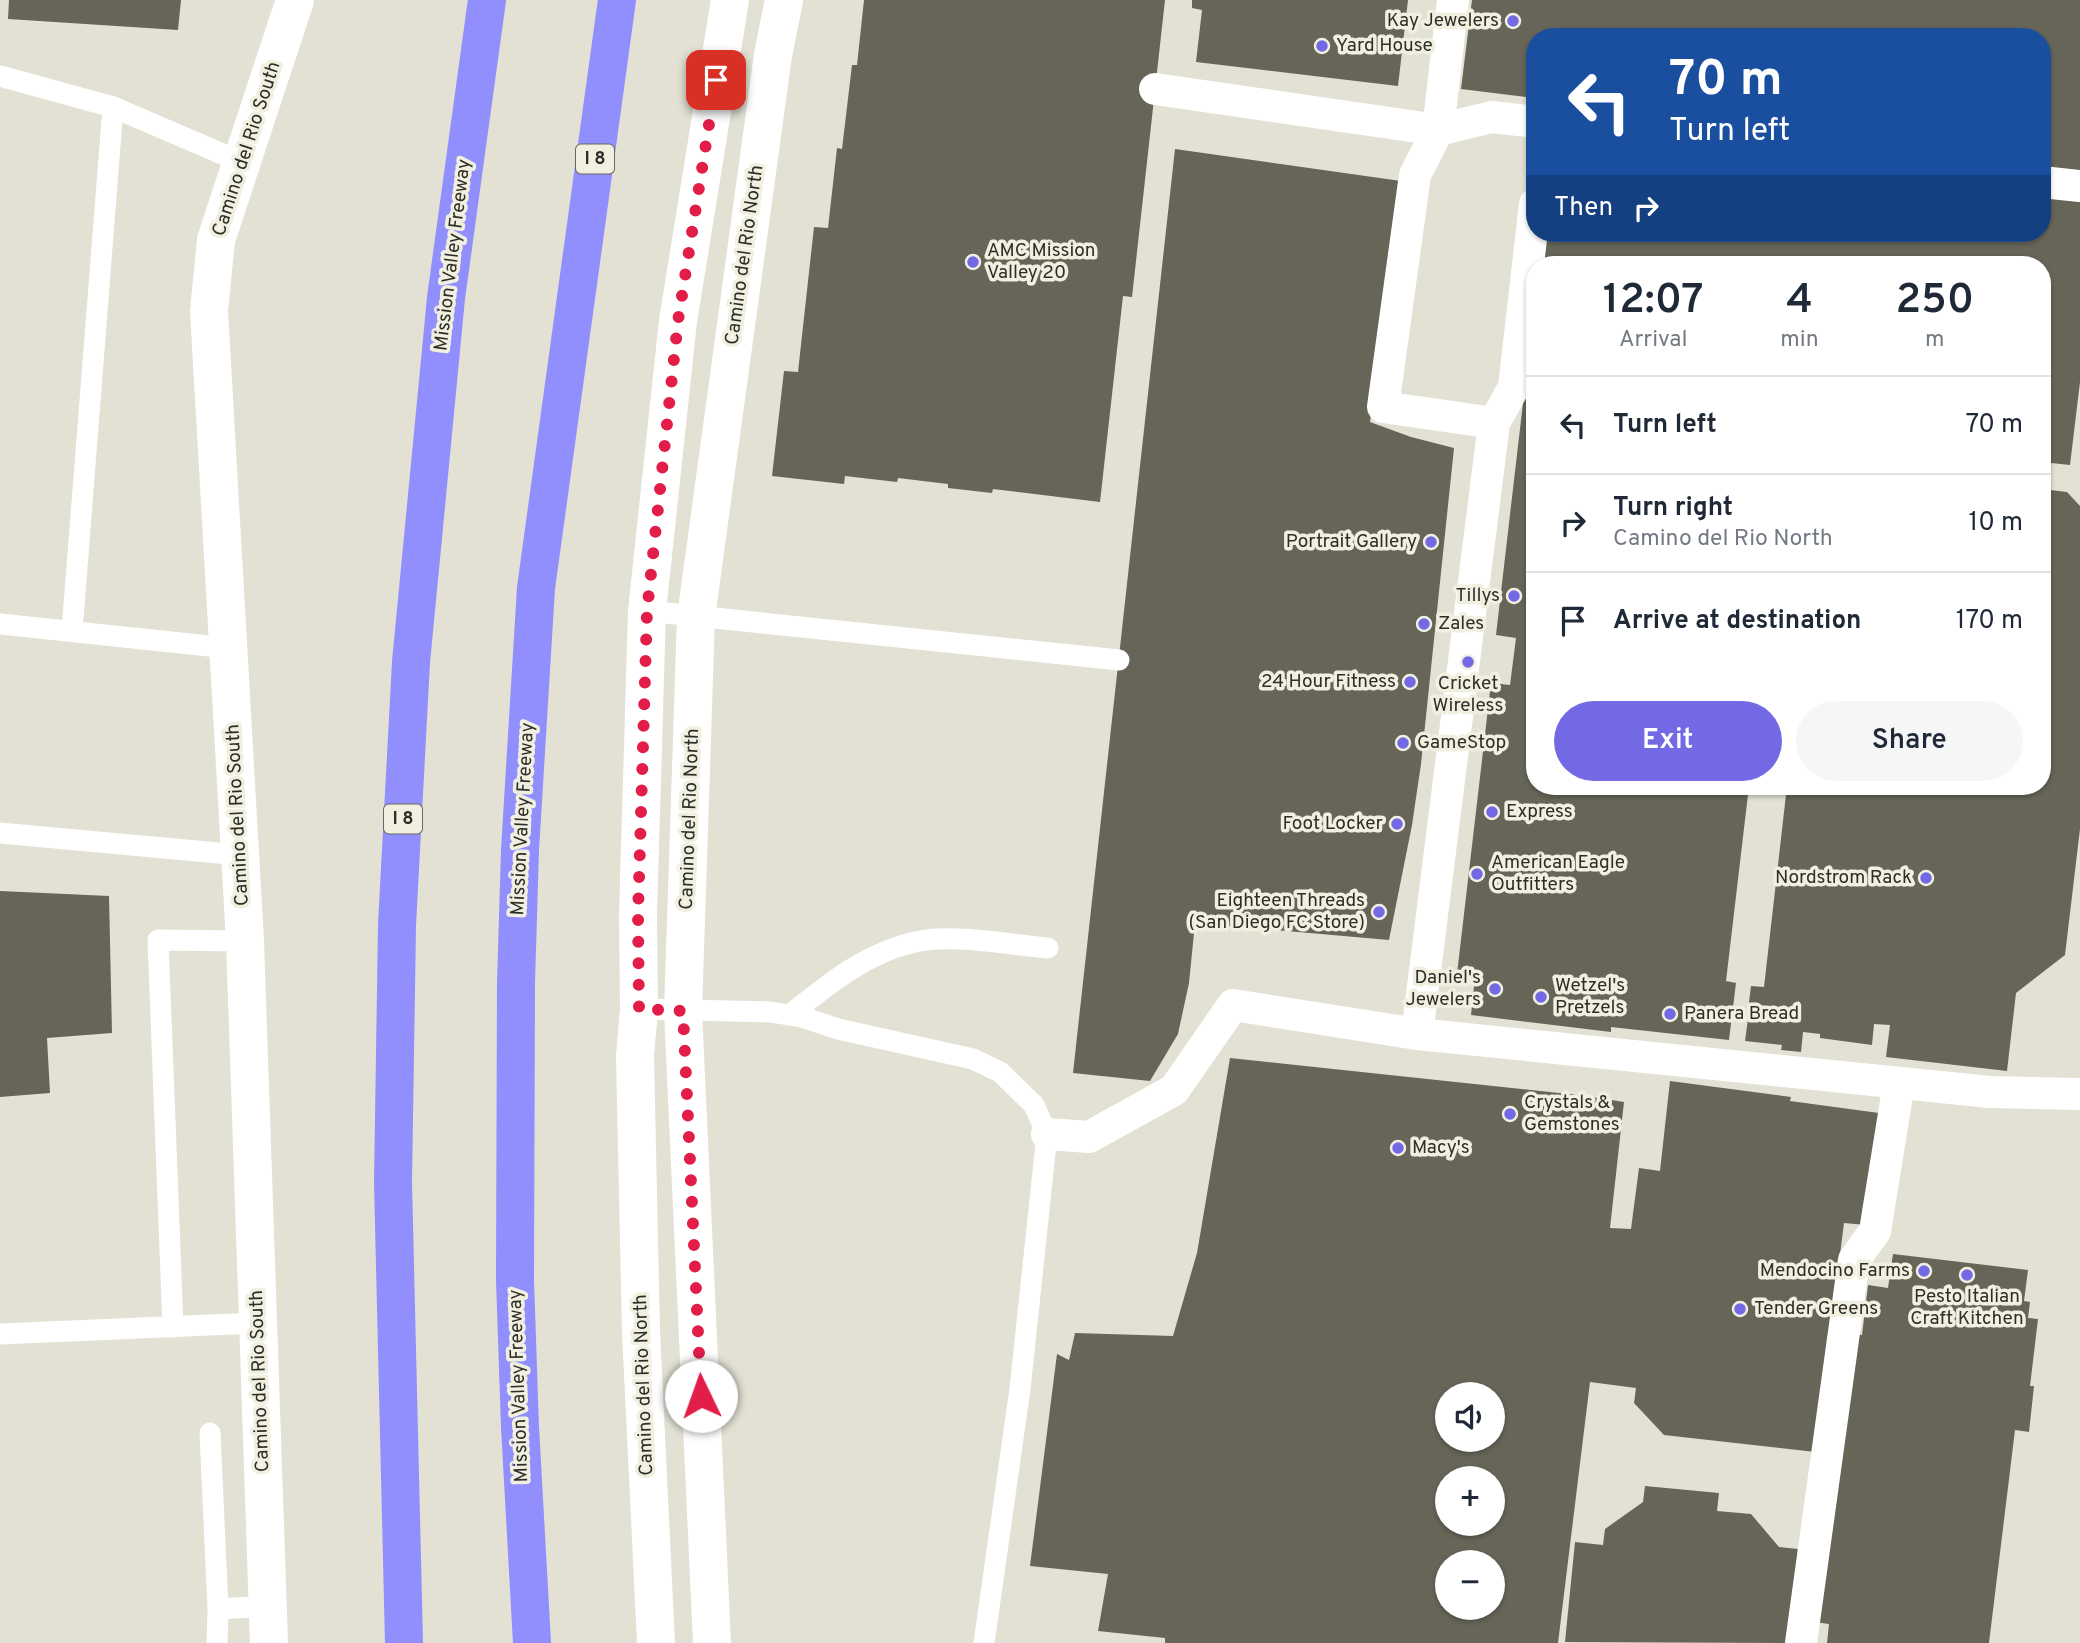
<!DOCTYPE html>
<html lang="en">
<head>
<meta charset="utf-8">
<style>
  :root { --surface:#fff; --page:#f6f6f7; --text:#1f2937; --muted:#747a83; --line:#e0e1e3; --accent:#7369e4 }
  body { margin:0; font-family:Overpass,sans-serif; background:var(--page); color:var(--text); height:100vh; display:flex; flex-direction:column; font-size:26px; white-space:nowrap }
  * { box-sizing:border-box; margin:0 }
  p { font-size:23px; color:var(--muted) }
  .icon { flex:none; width:38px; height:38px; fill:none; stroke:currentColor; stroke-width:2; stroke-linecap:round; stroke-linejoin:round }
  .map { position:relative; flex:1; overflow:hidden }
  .side { position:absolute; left:1526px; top:256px; width:525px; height:539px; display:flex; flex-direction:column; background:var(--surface); border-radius:28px; box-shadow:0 2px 5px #0004 }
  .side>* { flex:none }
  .top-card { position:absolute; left:1526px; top:28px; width:525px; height:214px; border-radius:28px; box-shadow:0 2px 5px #0004; background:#1a4fa0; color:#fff; overflow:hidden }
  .controls { position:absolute; left:1435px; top:1382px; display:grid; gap:14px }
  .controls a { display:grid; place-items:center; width:70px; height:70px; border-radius:50%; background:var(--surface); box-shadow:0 2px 5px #0004; font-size:35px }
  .pin { position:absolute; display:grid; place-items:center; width:60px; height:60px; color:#fff; margin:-30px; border-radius:14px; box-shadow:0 4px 10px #0006 }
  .me { position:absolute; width:77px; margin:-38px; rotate:357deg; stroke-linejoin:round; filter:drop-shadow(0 0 5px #0008) }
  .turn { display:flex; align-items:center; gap:24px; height:147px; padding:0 28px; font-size:32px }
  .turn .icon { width:91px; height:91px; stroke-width:2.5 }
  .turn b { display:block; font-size:49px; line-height:60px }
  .then { display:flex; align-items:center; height:66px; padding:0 28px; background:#0003; gap:14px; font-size:26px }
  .eta { display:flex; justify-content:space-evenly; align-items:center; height:119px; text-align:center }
  .eta b { font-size:42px; font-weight:600; line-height:49px }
  .cta { display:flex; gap:14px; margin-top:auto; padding:14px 28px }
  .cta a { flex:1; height:80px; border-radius:42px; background:var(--accent); color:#fff; font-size:28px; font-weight:600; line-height:80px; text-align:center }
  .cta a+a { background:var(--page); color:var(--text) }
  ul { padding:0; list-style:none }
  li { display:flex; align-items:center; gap:21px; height:98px; padding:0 28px; border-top:2px solid var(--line) }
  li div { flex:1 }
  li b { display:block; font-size:26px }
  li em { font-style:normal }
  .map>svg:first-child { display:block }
  .building { fill:#666558; fill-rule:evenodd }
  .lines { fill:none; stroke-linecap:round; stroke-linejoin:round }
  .service { stroke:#fff; stroke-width:21 }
  .pedestrian { stroke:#fff; stroke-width:32 }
  .tertiary { stroke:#fff; stroke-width:38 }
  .motorway { stroke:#918efd; stroke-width:38 }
  .route { stroke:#e11d48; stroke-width:12; stroke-dasharray:0 21.6 }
  .poi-dot { fill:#7369e4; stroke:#f0efe0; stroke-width:2.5 }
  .labels { text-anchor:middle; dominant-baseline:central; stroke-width:7; stroke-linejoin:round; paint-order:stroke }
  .shield { fill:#f0efe0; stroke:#68685f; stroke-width:2 }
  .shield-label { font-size:18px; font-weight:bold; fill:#2e2e28 }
  .poi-label { font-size:19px; fill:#2e2e28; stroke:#f0efe0; text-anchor:start }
  .street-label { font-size:19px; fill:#2e2e28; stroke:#f0efe0 }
</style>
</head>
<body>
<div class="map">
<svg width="2080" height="1643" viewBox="0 0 2080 1643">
  <rect width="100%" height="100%" fill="#e2e1d3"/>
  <path class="building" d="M9 0H181L178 30 8 19Z
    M864 0H1165L1132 297 1123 296 1100 502 993 489 992 493 948 488V484L898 478 897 482 845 476 844 484 772 476 784 371 798 372 814 227 828 228 837 148 842 149 852 65H857Z
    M1192 0H1408L1398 86 1196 62 1202 10 1192 8Z
    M1472 0H2080V382L2070 465 2042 462V264H1539L1543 233H2042V37H1535V98L1461 89Z
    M1175 149 1401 181 1370 422 1411 437 1454 448 1421 764 1412 825 1389 940 1195 923 1189 983 1178 1034 1150 1081 1073 1073Z
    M1533 317 1535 786H1749L1726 981 1736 983 1729 1040 1611 1027V1032L1471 1015 1475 977 1457 974 1491 683 1510 685 1516 638 1496 635Z
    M2042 489 2067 492 2080 506V829L2065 955 2016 993 2007 1071 1886 1057 1890 1025 1874 1024 1872 1045 1820 1038V1034L1803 1032 1801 1052 1781 1050 1782 1045 1745 1041 1748 1019 1760 1020 1761 1012 1748 1010 1751 986 1764 987 1787 786H2042Z
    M0 891 109 896 112 1033 47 1038 50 1093 0 1097Z
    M1230 1058 1587 1096 1624 1102 1610 1228 1631 1229 1639 1168 1660 1171 1670 1081 1791 1097 1790 1101 1879 1113 1867 1225 1844 1223 1815 1452 1664 1435 1634 1403 1636 1388 1590 1382 1558 1643H1165V1638L1098 1631 1108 1574 1030 1566 1057 1354 1069 1360 1075 1333 1173 1336 1197 1253ZM1447 1395H1493V1440H1447ZM1447 1479H1493V1524H1447ZM1447 1563H1493V1608H1447Z
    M1893 1254 2028 1270 2024 1301 2030 1302 2028 1318 2038 1319 2030 1386H2034L2029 1432 2015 1430 1989 1643H1827L1829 1624 1814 1622 1848 1333 1862 1335 1868 1285 1888 1288Z
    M1645 1486 1719 1493 1717 1511 1751 1514 1779 1547 1798 1549 1789 1643 1565 1642 1575 1542 1603 1545 1605 1529 1643 1502Z"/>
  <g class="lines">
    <path class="service" d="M0 76 113 107 241 162
      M647 611 1119 660
      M0 624 228 648
      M72 631 113 107
      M0 833 240 855
      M639 1009 770 1012 802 1017 838 1029 973 1059 1000 1072 1034 1105 1047 1134 1020 1389 984 1643
      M790 1015C828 984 870 950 920 941 955 934 1012 945 1048 948
      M173 1327 158 940 245 941
      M0 1334 258 1323
      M210 1433 218 1609 267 1606
      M217 1643 218 1609"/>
    <path class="pedestrian" d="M1453 0 1438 130 1415 175 1383 407 1494 423 1417 1034 1990 1092 2080 1094
      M1155 89 1438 130 1492 117 1535 122
      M2042 182 2080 186
      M1494 423 1514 387 1535 204
      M1047 1134 1089 1137 1174 1090 1233 1005 1417 1034
      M1801 1643 1854 1260 1875 1231 1899 1083"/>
    <path class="tertiary" d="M269 1643 245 941 209 311 216 240 295 0
      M656 1643 641 1332 635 1056 639 1009 638 914 647 611 678 321 730 0
      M712 1643 683 1011 696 617 773 55 784 0"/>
    <path class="motorway" d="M404 1643 393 1182 397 925 411 662 446 298 487 0
      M532 1643 520 1427 515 1280 516 983 520 850 536 588 617 0"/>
  </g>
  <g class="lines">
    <path class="route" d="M701 1396 683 1011 639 1009 638 914 647 611 678 321 716 80"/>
  </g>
  <g class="poi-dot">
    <circle cx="1513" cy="21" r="7"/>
    <circle cx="1322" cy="46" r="7"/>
    <circle cx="973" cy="262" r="7"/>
    <circle cx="1431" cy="542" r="7"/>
    <circle cx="1514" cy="596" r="7"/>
    <circle cx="1424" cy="624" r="7"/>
    <circle cx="1468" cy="662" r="7"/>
    <circle cx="1410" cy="682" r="7"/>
    <circle cx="1403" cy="743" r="7"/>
    <circle cx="1492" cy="812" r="7"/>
    <circle cx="1397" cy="824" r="7"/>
    <circle cx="1477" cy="874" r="7"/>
    <circle cx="1926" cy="878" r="7"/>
    <circle cx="1379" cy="912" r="7"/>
    <circle cx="1495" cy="989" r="7"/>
    <circle cx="1541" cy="997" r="7"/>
    <circle cx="1670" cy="1014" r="7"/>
    <circle cx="1510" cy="1114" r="7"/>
    <circle cx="1398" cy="1148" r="7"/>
    <circle cx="1924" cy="1271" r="7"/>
    <circle cx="1967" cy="1275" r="7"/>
    <circle cx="1740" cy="1309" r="7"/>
  </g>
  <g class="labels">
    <g class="shield">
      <rect x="576" y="144.5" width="38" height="29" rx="5"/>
      <rect x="384" y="804.5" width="38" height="29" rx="5"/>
    </g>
    <g class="shield-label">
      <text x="595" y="159">I 8</text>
      <text x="403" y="819">I 8</text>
    </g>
    <g class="poi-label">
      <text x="1499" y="21" text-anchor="end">Kay Jewelers</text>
      <text x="1336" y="46">Yard House</text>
      <text x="987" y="251">AMC Mission<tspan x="987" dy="22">Valley 20</tspan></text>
      <text x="1417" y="542" text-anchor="end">Portrait Gallery</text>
      <text x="1500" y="596" text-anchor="end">Tillys</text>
      <text x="1438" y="624">Zales</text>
      <text x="1396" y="682" text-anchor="end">24 Hour Fitness</text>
      <text x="1468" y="684" text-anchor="middle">Cricket<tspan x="1468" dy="22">Wireless</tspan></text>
      <text x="1417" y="743">GameStop</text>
      <text x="1506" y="812">Express</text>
      <text x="1383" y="824" text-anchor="end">Foot Locker</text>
      <text x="1491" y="863">American Eagle<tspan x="1491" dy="22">Outfitters</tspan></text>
      <text x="1912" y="878" text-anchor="end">Nordstrom Rack</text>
      <text x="1365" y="901" text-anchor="end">Eighteen Threads<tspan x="1365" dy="22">(San Diego FC Store)</tspan></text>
      <text x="1481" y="978" text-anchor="end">Daniel's<tspan x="1481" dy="22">Jewelers</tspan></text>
      <text x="1555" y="986">Wetzel's<tspan x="1555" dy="22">Pretzels</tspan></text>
      <text x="1684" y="1014">Panera Bread</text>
      <text x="1524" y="1103">Crystals &amp;<tspan x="1524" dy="22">Gemstones</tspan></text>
      <text x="1412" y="1148">Macy's</text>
      <text x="1910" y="1271" text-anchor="end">Mendocino Farms</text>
      <text x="1967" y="1297" text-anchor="middle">Pesto Italian<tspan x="1967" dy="22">Craft Kitchen</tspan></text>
      <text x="1754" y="1309">Tender Greens</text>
    </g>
    <g class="street-label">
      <text transform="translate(247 149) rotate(-72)">Camino del Rio South</text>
      <text transform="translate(453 255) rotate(-83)">Mission Valley Freeway</text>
      <text transform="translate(745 255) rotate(-82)">Camino del Rio North</text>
      <text transform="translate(238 815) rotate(-93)">Camino del Rio South</text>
      <text transform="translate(523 819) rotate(-87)">Mission Valley Freeway</text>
      <text transform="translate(690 819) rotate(-88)">Camino del Rio North</text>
      <text transform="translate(260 1381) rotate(-92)">Camino del Rio South</text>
      <text transform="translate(644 1385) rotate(-92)">Camino del Rio North</text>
      <text transform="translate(519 1386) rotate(-92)">Mission Valley Freeway</text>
    </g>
  </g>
</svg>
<div class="controls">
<a><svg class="icon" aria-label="sound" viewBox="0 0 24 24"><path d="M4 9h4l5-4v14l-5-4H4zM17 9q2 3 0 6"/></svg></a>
<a>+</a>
<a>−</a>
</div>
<div class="pin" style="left:716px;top:80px;background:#d93025"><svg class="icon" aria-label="arrive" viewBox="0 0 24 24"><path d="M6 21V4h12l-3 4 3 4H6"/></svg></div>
<svg class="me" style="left:701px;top:1396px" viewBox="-20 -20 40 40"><circle r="19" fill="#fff"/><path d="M0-13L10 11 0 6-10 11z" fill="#e11d48"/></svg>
<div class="top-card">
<div class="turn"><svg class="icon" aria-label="left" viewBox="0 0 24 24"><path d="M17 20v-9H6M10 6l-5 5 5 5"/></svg><div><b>70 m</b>Turn left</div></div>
<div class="then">Then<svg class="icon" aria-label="right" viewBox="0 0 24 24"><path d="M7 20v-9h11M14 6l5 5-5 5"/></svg></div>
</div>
<section class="side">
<div class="eta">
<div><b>12:07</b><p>Arrival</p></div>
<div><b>4</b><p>min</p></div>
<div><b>250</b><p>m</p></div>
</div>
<ul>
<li><svg class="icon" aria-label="left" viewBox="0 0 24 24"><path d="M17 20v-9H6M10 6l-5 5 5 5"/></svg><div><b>Turn left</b></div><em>70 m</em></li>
<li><svg class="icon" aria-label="right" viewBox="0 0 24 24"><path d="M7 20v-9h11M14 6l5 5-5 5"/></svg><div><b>Turn right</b><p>Camino del Rio North</p></div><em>10 m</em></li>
<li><svg class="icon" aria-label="arrive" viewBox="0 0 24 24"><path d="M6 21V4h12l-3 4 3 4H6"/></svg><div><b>Arrive at destination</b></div><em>170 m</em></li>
</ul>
<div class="cta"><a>Exit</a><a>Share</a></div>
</section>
</div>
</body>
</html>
